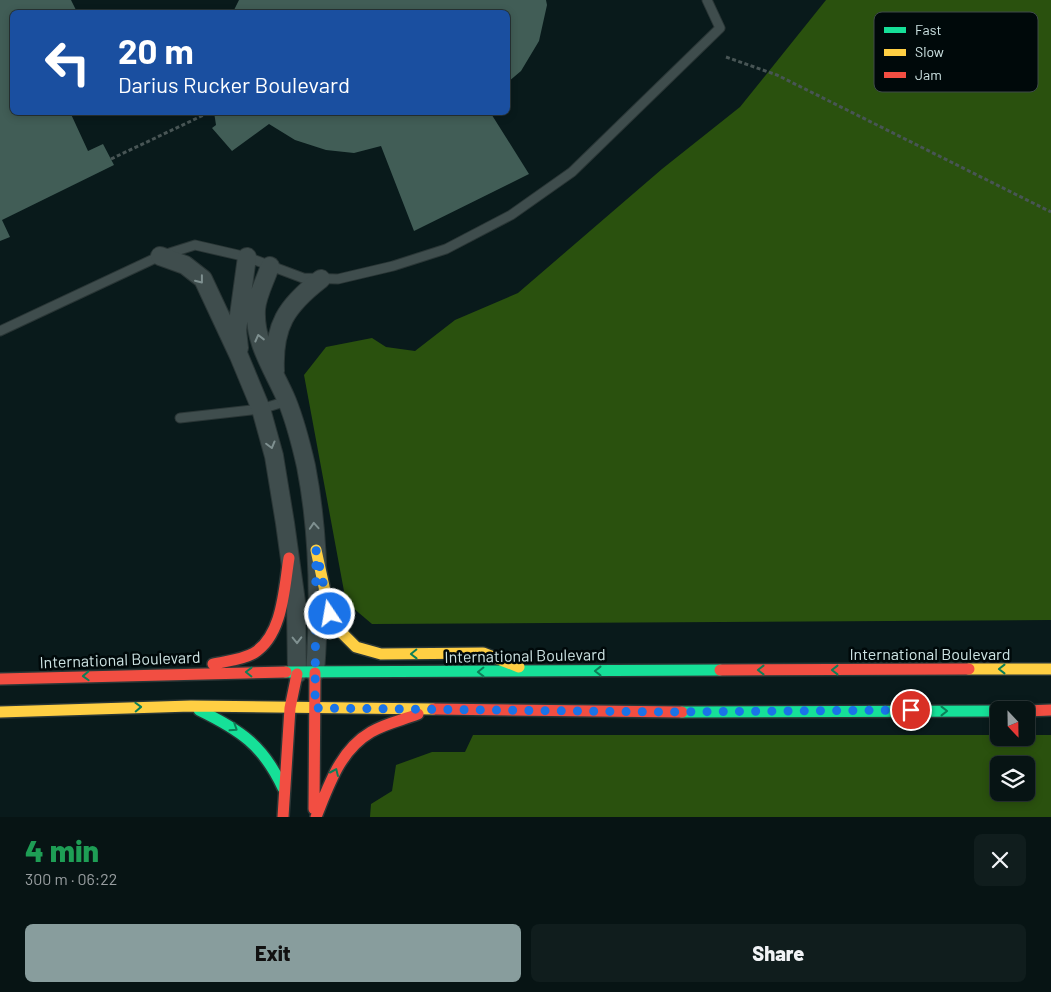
<!DOCTYPE html>
<html lang="en">
<head>
<meta charset="utf-8">
<style>
  :root { --surface:#071414; --page:#101d1d; --text:#f1f3f6; --muted:#989ea0; --line:#283334; --accent:#889d9d }
  body { margin:0; font-family:Barlow,sans-serif; background:var(--page); color:var(--text); height:100vh; display:flex; flex-direction:column; font-size:19px; white-space:nowrap }
  * { box-sizing:border-box; margin:0 }
  p { font-size:16px; color:var(--muted) }
  .icon { flex:none; width:28px; height:28px; fill:none; stroke:currentColor; stroke-width:2; stroke-linecap:round; stroke-linejoin:round }
  .map { position:relative; height:817px; overflow:hidden }
  .side { display:flex; flex-direction:column; background:var(--surface); flex:1 }
  .side>* { flex:none }
  .banner { position:absolute; left:10px; top:10px; width:500px; height:105px; border-radius:8px; box-shadow:0 2px 8px #0003,0 0 0 1px var(--line); background:#1a4fa0; color:#fff; overflow:hidden }
  .needle { width:32px; rotate:158deg }
  .tools { position:absolute; left:990px; top:701px; display:grid; gap:10px }
  .tools a { display:grid; place-items:center; width:45px; height:45px; border-radius:8px; background:var(--surface); box-shadow:0 2px 8px #0003,0 0 0 1px var(--line); font-size:25px }
  .pin { position:absolute; display:grid; place-items:center; width:42px; height:42px; color:#fff; margin:-21px; border:2px solid #fff; border-radius:50%; box-shadow:0 1px 5px #0007 }
  .me { position:absolute; width:55px; margin:-28px; rotate:348deg; stroke-linejoin:round; filter:drop-shadow(0 0 4px #0008) }
  .turn { display:flex; align-items:center; gap:18px; height:105px; padding:0 25px; font-size:22px }
  .turn .icon { width:65px; height:65px; stroke-width:2.5 }
  .turn b { display:block; font-size:35px; line-height:42px }
  .round { display:grid; place-items:center; flex:none; width:52px; height:52px; border-radius:8px; background:var(--page) }
  .summary { display:flex; align-items:center; justify-content:space-between; height:85px; padding:0 25px }
  h1 { font-size:30px; font-weight:800; line-height:38px; color:#1e9e55 }
  .button { display:flex; gap:10px; margin-top:auto; padding:10px 25px }
  .button a { flex:1; height:58px; border-radius:8px; background:var(--accent); color:#111; font-size:20px; font-weight:800; line-height:58px; text-align:center }
  .button a+a { background:var(--page); color:var(--text) }
  .map>svg:first-child { display:block }
  .forest { fill:#2a510e; fill-rule:evenodd }
  .building { fill:#415d56 }
  .lines { fill:none; stroke-linecap:round; stroke-linejoin:round }
  .lane-casing { stroke:#2a3636; stroke-width:11 }
  .street-casing { stroke:#2a3636; stroke-width:20 }
  .fast-casing { stroke:#2a3636; stroke-width:14 }
  .slow-casing { stroke:#2a3636; stroke-width:14 }
  .jam-casing { stroke:#2a3636; stroke-width:14 }
  .path { stroke:#485555; stroke-width:3; stroke-dasharray:4 2.5; stroke-linecap:butt }
  .lane { stroke:#3f4d4d; stroke-width:9 }
  .street { stroke:#3f4d4d; stroke-width:18 }
  .fast { stroke:#16e098; stroke-width:11 }
  .slow { stroke:#ffcf43; stroke-width:11 }
  .jam { stroke:#f24e42; stroke-width:11 }
  .oneway { stroke:#7f9090 }
  .oneway2 { stroke:#0c7f58 }
  .route { stroke:#1a73e8; stroke-width:9; stroke-dasharray:0 16.2 }
  .labels { text-anchor:middle; dominant-baseline:central; stroke-width:5; stroke-linejoin:round; paint-order:stroke }
  .street-label { font-size:16px; fill:#cde3e3; stroke:#00090a }
  .key { fill:#00090a; stroke:#3e4a4b; stroke-width:1 }
  .key-label { font-size:14px; fill:#cde3e3 }
</style>
</head>
<body>
<div class="map">
<svg width="1051" height="817" viewBox="0 0 1051 817">
  <rect width="100%" height="100%" fill="#091a1b"/>
  <path class="forest" d="M826 0H1051V620L372 624 346 602 304 375 326 347 372 338 386 347 415 351 455 320 518 293 662 169 740 107Z
    M473 735H999V738H1026V735H1051V817H370L371 804 392 791 396 765 432 752H465ZM999 765H1026V792H999Z"/>
  <path class="building" d="M0 0H71L77 12H12V112H70L88 151 103 144 114 165 2 220 10 237 0 241Z
    M239 0H546L547 5 539 41 521 71 508 82V12H233Z
    M214 112H490L529 174 414 231 381 146 354 153 326 150 295 140 269 124 232 151 212 128 216 125Z"/>
  <g class="lines">
    <defs>
      <path id="lane" d="M0 331 160 256 195 245 247 257 303 278 338 279 393 266 446 249 511 215 572 172 720 28 707 0
        M180 418 261 409 287 401"/>
      <path id="street" d="M160 256 185 265 203 279 239 356 261 409 274 456 285 523 296 602 297 674
        M270 266C266 279 257 295 256 309 254 344 274 370 287 401 295 421 301 444 306 466 319 533 320 605 315 673
        M239 348 237 330 247 257
        M275 371C273 326 286 306 321 279"/>
      <path id="fast" d="M286 672 720 670
        M199 710C240 730 263 745 283 788
        M682 712 999 711"/>
      <path id="slow" d="M316 550 330 614 339 630 356 647 381 654 483 653 519 667
        M969 669H1051
        M0 712 191 706 433 709"/>
      <path id="jam" d="M213 664C226 661 242 660 254 653 283 635 284 588 289 558
        M720 670 969 669
        M0 679 286 672
        M433 709 682 712
        M1026 711 1051 710
        M314 809 315 673
        M283 817 290 708 297 674
        M316 817C329 785 340 750 371 732 386 723 403 720 418 714"/>
    </defs>
    <use href="#lane" class="lane-casing"/>
    <use href="#street" class="street-casing"/>
    <use href="#fast" class="fast-casing"/>
    <use href="#slow" class="slow-casing"/>
    <use href="#jam" class="jam-casing"/>
    <path class="path" d="M726 57 777 75 1051 212
      M111 159 210 112"/>
    <use href="#lane" class="lane"/>
    <use href="#street" class="street"/>
    <use href="#fast" class="fast"/>
    <use href="#slow" class="slow"/>
    <use href="#jam" class="jam"/>
  </g>
  <defs><path id="oneway-chevron" d="M-2-3.5L2.5 0L-2 3.5" fill="none" stroke-width="1.6" stroke-linecap="round" stroke-linejoin="round" transform="scale(1.25)"/></defs>
  <g class="oneway">
    <use href="#oneway-chevron" transform="translate(200 280) rotate(52)"/>
    <use href="#oneway-chevron" transform="translate(259 338) rotate(-104)"/>
    <use href="#oneway-chevron" transform="translate(271 445) rotate(75)"/>
    <use href="#oneway-chevron" transform="translate(314 526) rotate(-94)"/>
    <use href="#oneway-chevron" transform="translate(297 640) rotate(89)"/>
  </g>
  <g class="oneway2">
    <use href="#oneway-chevron" transform="translate(414 654) rotate(179)"/>
    <use href="#oneway-chevron" transform="translate(1002 669) rotate(180)"/>
    <use href="#oneway-chevron" transform="translate(761 670) rotate(180)"/>
    <use href="#oneway-chevron" transform="translate(835 670) rotate(180)"/>
    <use href="#oneway-chevron" transform="translate(598 671) rotate(180)"/>
    <use href="#oneway-chevron" transform="translate(249 672) rotate(-179)"/>
    <use href="#oneway-chevron" transform="translate(481 672) rotate(179)"/>
    <use href="#oneway-chevron" transform="translate(86 676) rotate(178)"/>
    <use href="#oneway-chevron" transform="translate(138 707) rotate(-2)"/>
    <use href="#oneway-chevron" transform="translate(944 711)"/>
    <use href="#oneway-chevron" transform="translate(234 728) rotate(33)"/>
    <use href="#oneway-chevron" transform="translate(335 772) rotate(-66)"/>
  </g>
  <g class="lines">
    <path class="route" d="M330 614 316 550 315 708 664 712 911 710"/>
  </g>
  <g class="labels">
    <g class="street-label">
      <text x="930" y="653">International Boulevard</text>
      <text transform="translate(525 655) rotate(-1)">International Boulevard</text>
      <text transform="translate(120 659) rotate(-2)">International Boulevard</text>
    </g>
  </g>
  <rect x="874" y="12" width="164" height="80" rx="8" class="key"/>
  <rect x="884" y="27" width="22" height="6" fill="#16e098"/>
  <rect x="884" y="49" width="22" height="7" fill="#ffcf43"/>
  <rect x="884" y="72" width="22" height="6" fill="#f24e42"/>
  <g class="key-label">
    <text x="915" y="35">Fast</text>
    <text x="915" y="57">Slow</text>
    <text x="915" y="80">Jam</text>
  </g>
</svg>
<div class="tools">
<a><svg class="needle" viewBox="-14 -14 28 28"><path d="M0-13l5 13h-10z" fill="#e53935"/><path d="M0 13l5-13h-10z" fill="#989ea0"/></svg></a>
<a><svg class="icon" aria-label="layers" viewBox="0 0 24 24"><path d="M12 4l9 5-9 5-9-5zM3 14l9 5 9-5"/></svg></a>
</div>
<div class="pin" style="left:911px;top:710px;background:#d93025"><svg class="icon" aria-label="arrive" viewBox="0 0 24 24"><path d="M6 21V4h12l-3 4 3 4H6"/></svg></div>
<svg class="me" style="left:330px;top:614px" viewBox="-20 -20 40 40"><circle r="17" fill="#1a73e8" stroke="#fff" stroke-width="3"/><path d="M0-11L8 9 0 5-8 9z" fill="#fff"/></svg>
<div class="banner">
<div class="turn"><svg class="icon" aria-label="left" viewBox="0 0 24 24"><path d="M17 20v-9H6M10 6l-5 5 5 5"/></svg><div><b>20 m</b>Darius Rucker Boulevard</div></div>
</div>
</div>
<section class="side">
<div class="summary"><div><h1>4 min</h1><p>300 m · 06:22</p></div><a class="round"><svg class="icon" aria-label="close" viewBox="0 0 24 24"><path d="M6 6l12 12M18 6L6 18"/></svg></a></div>
<div class="button"><a>Exit</a><a>Share</a></div>
</section>
</body>
</html>
